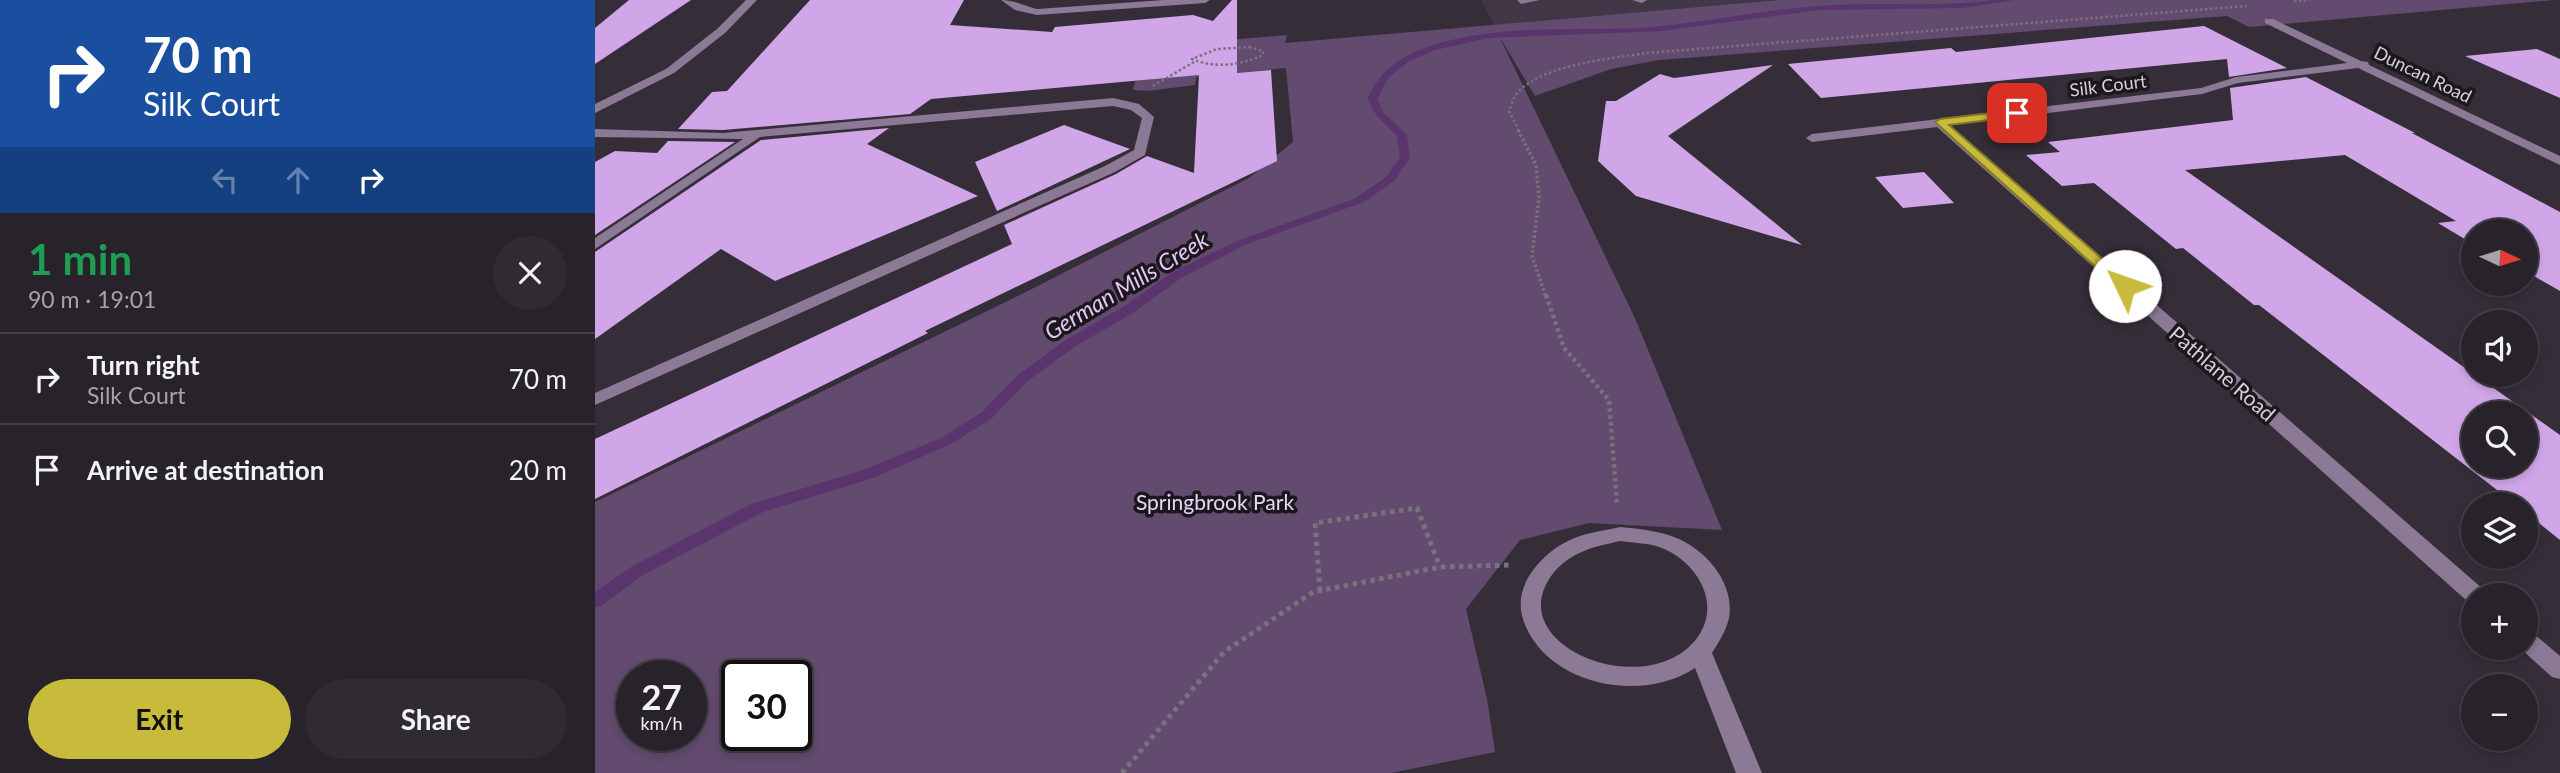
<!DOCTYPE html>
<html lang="en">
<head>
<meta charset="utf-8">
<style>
  :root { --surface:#28222b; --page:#302a33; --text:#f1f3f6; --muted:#a5a4a9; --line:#443f47; --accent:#c8bb3b }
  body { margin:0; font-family:Lato,sans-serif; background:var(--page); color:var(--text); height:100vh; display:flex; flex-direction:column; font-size:26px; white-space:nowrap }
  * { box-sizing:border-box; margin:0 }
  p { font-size:23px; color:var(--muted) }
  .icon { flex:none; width:38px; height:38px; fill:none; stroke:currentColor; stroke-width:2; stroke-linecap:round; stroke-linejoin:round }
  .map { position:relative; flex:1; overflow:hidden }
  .drawer { display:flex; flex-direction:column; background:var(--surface); width:595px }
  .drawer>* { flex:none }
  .hud { background:#1a4fa0; color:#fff; overflow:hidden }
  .needle { width:46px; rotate:94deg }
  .tools { position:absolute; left:1866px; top:219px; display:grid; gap:14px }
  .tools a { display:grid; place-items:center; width:77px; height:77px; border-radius:50%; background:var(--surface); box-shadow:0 4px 10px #0003,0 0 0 2px var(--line); font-size:35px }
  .speed { position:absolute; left:21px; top:660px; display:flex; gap:14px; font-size:35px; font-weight:700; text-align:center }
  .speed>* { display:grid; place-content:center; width:91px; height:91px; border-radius:50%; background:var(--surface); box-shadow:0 4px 10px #0003,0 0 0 2px var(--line); line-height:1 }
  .speed small { font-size:18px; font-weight:400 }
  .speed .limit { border:4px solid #111; border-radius:10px; background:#fff; color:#111 }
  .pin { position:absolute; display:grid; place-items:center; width:60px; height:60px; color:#fff; margin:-30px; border-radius:14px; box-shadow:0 4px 10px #0006 }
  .me { position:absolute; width:77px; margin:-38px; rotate:312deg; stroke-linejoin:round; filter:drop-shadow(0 0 5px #0008) }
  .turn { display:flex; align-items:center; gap:24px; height:147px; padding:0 28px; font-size:32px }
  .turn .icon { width:91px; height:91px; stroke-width:2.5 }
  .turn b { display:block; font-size:49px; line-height:60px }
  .lanes { display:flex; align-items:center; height:66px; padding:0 28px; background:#0003; justify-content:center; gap:35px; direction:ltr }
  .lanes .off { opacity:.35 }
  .round { display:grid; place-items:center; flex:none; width:74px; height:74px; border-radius:37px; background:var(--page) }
  .head { display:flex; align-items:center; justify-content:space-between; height:119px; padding:0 28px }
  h1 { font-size:42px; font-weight:700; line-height:52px; color:#1e9e55 }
  .action { display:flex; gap:14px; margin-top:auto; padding:14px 28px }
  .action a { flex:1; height:80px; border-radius:42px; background:var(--accent); color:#111; font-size:28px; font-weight:700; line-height:80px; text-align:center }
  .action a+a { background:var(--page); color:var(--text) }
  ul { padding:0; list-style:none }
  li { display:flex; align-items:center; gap:21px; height:91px; padding:0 28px; border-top:2px solid var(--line) }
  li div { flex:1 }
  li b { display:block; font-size:26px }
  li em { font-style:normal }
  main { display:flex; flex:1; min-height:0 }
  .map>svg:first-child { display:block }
  .built { fill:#413747 }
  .green { fill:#624b6e; fill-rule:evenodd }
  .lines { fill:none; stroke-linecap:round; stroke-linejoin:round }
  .stream { fill:#5a346d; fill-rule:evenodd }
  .building { fill:#d0a6e8; fill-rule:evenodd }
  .path-far3 { stroke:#77727b; stroke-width:2.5; stroke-dasharray:2.5 2.5; stroke-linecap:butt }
  .path-far2 { stroke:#77727b; stroke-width:3.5; stroke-dasharray:2.5 2.5; stroke-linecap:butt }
  .path-far1 { stroke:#77727b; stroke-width:4.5; stroke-dasharray:3.5 3.5; stroke-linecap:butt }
  .path { stroke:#77727b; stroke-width:5; stroke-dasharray:4.5 4.5; stroke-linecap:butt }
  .minor { fill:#8b7995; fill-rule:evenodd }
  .route { fill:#c8bb3b; stroke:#827a26; stroke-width:2 }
  .labels { text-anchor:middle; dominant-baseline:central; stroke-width:7; stroke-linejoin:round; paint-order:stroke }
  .far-street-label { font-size:18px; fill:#d4d0d7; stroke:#1b181d }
  .street-label { font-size:21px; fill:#d4d0d7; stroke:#1b181d }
  .park-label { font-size:21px; fill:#ead4f7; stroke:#1b181d }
  .water-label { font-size:23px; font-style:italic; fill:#e7c5f9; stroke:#1b181d }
</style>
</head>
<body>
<main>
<section class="drawer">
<div class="hud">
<div class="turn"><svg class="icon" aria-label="right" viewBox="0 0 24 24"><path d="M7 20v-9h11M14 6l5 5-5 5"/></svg><div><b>70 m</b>Silk Court</div></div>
<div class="lanes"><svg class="icon off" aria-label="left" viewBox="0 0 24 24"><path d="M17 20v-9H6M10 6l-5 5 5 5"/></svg><svg class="icon off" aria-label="ahead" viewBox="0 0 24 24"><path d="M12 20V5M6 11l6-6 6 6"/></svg><svg class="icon" aria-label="right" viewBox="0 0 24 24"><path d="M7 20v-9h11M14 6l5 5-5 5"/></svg></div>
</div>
<div class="head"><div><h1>1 min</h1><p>90 m · 19:01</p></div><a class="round"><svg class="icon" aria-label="close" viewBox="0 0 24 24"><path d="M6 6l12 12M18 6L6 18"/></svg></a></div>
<ul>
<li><svg class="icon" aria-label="right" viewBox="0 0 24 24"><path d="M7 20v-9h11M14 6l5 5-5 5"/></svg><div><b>Turn right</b><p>Silk Court</p></div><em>70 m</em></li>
<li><svg class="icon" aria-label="arrive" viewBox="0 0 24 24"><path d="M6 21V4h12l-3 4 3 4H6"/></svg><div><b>Arrive at destination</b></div><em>20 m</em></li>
</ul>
<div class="action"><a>Exit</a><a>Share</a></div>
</section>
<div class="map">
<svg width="1965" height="773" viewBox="0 0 1965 773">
  <rect width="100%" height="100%" fill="#352e39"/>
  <path class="built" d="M886 0H1184L899 25Z"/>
  <path class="green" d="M1184 0H1958L1654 27 1632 16 1064 60 1016 69 940 96 904 36 1039 316 1127 530 994 523 925 540 871 609 892 699 900 752 796 773H0V502L431 292 654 178 698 142 691 68 601 77 600 85 553 91 538 90 540 81 557 79 561 46 692 35 690 43ZM37 676H96V735H37ZM142 676H201V735H142Z"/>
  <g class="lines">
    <path class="stream" d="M1398 0H1419L1368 8 1224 10 1067 31 894 38 840 50 813 62 793 78 782 99 789 113 812 135 815 158 799 181 769 202 650 245 586 278 538 313 479 347 433 381 397 418 356 444 278 478 168 512 48 575 6 606 0 608V592L36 567 156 504 268 470 346 438 387 412 423 375 469 341 528 307 578 272 642 241 761 198 791 177 805 158 802 136 782 116 772 99C786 70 805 56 835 46 902 24 975 31 1045 28 1105 24 1164 10 1224 6 1282 1 1340 8 1398 0Z"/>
  </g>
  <path class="building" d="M34 0H96L0 64V28Z
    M215 0H369L355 25 457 32 460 27 586 16 598 15 618 21 637 0H642V73L676 70 682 161 330 331 333 333 0 499V439L417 244 409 225 521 174 552 156 599 173 604 75 336 99 315 114 128 130 83 129 117 92 132 91Z
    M1609 26 1692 68 1634 77 1632 59 1226 98 1193 64 1356 48 1361 52Z
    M1942 49 1965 59V98L1870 56Z
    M1178 65 1073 136 1207 245 1041 196 1003 161 1011 101H1021L1065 74 1079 78Z
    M1711 77 1820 133H1817L1965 212V291L1930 271V231H1878V244L1843 223 1861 221 1750 155 1590 170 1965 435V540L1930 512V504H1920L1664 305H1659L1588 248 1581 249 1499 183 1467 186 1431 155 1465 152 1453 142 1638 120 1635 88ZM1878 413H1930V466H1878Z
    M469 125 535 149 402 211 380 162Z
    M294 128 272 144 383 196 180 281 126 249 0 339V252L166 140Z
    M73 141 140 142 0 235V162L20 151 62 153Z
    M1329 172 1359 203 1308 208 1280 177Z"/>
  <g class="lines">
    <path class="path-far3" d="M1699 1 1715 0
      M654 47 668 51V55C646 65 620 69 597 59L622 49Z
      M558 86 599 62
      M924 131 914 111C917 104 919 96 924 91 951 64 1015 59 1051 53L1652 6"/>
    <path class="path-far2" d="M923 130 941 165 944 197 937 256 951 297"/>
    <path class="path-far1" d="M951 295 969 348 1014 400 1022 504"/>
    <path class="path" d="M725 591 720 523 822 508 845 567
      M527 773 629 652 718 592 845 567 914 565"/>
    <path class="minor" d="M151 0H162L130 33 79 73 0 113V104L71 69 122 29Z
      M406 0C419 0 429 6 442 9L569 0H615L610 3 442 15 420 10Z
      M922 0H945L926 4Z
      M1037 0H1052L1047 3Z
      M1670 19H1678L1766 61 1773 62 1774 65 1965 156V165L1763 68 1643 83 1607 94 1355 125 1888 589 1891 595H1878V602L1872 601 1342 127 1217 142 1211 138 1217 134 1606 88 1641 77 1752 63 1670 23Z
      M518 98 544 104 559 117 550 155 520 172 0 405V393L510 166 539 150 547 118 536 110 518 106 165 137 0 249V238L148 139 0 137V129L128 133Z
      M1025 527C1045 529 1066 531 1084 539 1113 552 1140 585 1134 618 1131 631 1124 642 1117 653L1167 773H1141L1100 668C1048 703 957 686 931 627 923 610 924 593 934 576 944 561 956 549 973 541 988 533 1008 531 1025 527ZM1025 541C1039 543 1054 543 1067 548 1103 563 1127 604 1102 638 1054 702 913 649 953 581 960 568 975 556 989 551 1000 546 1013 544 1025 541Z
      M1930 630 1938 633 1965 656V679L1957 677 1925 648H1930Z"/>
  </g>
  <path class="route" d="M1422 110 1427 113 1426 116 1354 125 1535 283V289H1525L1340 122 1345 119Z"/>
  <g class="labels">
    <g class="far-street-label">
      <text transform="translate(1828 74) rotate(26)">Duncan Road</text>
      <text transform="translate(1513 85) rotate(-7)">Silk Court</text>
    </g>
    <g class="street-label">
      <text transform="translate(1628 373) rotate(41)">Pathlane Road</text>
    </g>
    <g class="park-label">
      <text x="620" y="501">Springbrook Park</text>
    </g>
    <g class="water-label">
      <text transform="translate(531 285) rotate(-31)">German Mills Creek</text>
    </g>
  </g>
</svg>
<div class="tools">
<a><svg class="needle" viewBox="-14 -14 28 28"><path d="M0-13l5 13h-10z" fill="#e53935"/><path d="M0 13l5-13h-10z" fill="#a5a4a9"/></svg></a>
<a><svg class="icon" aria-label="sound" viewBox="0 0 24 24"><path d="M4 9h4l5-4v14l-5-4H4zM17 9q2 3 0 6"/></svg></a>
<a><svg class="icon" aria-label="search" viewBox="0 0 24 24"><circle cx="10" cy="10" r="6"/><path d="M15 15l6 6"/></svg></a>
<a><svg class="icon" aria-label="layers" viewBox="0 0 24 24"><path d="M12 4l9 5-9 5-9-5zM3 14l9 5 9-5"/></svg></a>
<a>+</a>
<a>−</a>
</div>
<div class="speed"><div>27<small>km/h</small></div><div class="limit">30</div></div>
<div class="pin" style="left:1422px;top:113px;background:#d93025"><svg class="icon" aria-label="arrive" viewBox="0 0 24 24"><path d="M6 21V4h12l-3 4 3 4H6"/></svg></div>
<svg class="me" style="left:1530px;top:286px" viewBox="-20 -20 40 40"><circle r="19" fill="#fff"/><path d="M0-13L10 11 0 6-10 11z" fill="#c8bb3b"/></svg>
</div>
</main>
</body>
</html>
